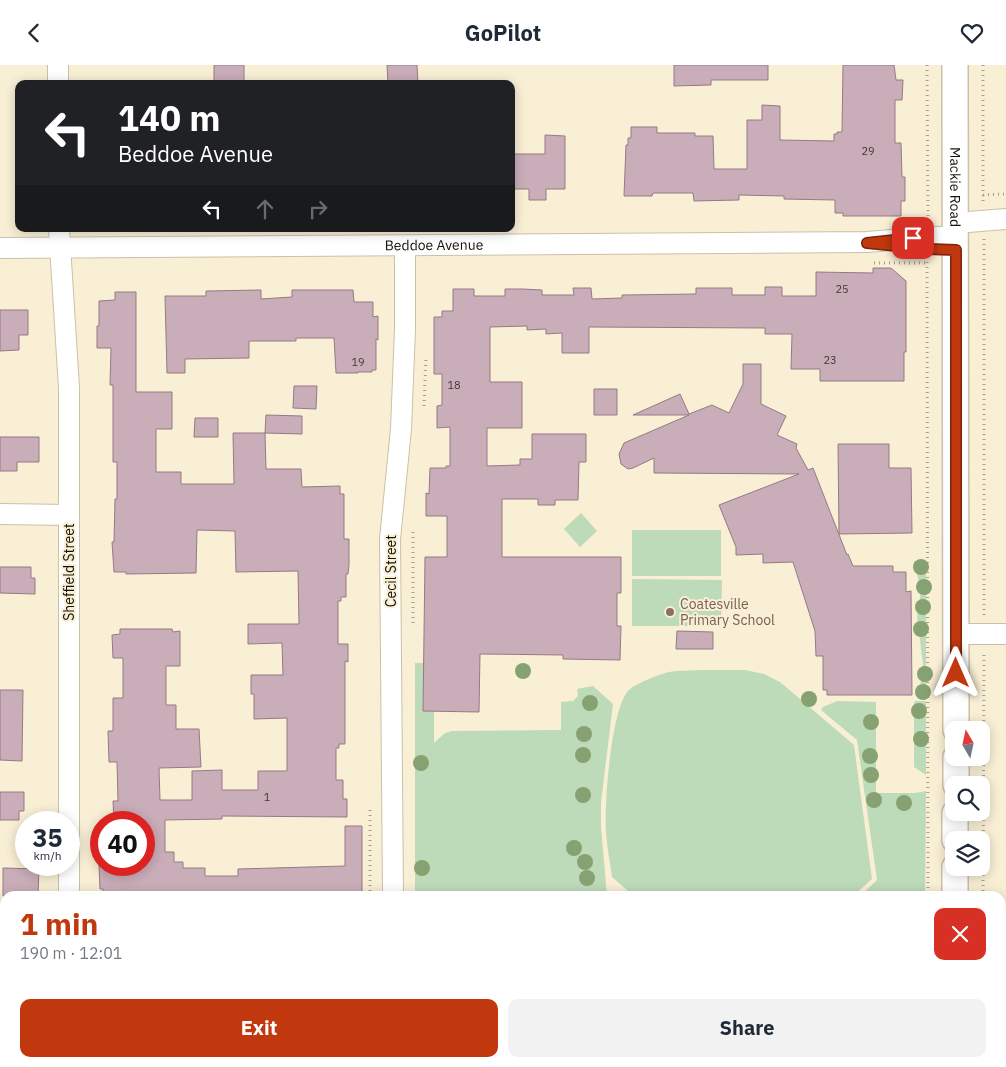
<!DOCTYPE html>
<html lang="en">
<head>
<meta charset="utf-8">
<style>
  :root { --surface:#fff; --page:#f2f2f3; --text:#1f2937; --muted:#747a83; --accent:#c1380e }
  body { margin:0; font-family:"IBM Plex Sans",sans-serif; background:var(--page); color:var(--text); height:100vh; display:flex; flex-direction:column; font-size:19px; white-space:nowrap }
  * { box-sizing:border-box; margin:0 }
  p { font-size:16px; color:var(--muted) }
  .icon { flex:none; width:28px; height:28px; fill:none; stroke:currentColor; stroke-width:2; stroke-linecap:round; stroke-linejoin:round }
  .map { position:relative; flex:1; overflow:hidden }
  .sheet { position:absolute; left:0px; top:826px; width:1006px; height:176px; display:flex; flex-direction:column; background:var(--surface); border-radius:15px 15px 0 0; box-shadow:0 2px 12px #0003 }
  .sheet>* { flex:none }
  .guide { position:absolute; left:15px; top:15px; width:500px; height:152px; border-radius:10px; box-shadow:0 2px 12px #0003; background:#202124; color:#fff; overflow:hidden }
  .needle { width:32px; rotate:351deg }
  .controls { position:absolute; left:945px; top:656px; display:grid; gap:10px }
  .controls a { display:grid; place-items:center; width:45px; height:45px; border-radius:10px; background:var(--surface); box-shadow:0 2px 12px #0003; font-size:25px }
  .speed { position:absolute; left:15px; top:746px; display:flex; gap:10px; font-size:25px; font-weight:700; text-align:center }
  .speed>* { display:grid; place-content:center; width:65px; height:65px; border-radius:50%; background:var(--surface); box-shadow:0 2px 12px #0003; line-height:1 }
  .speed small { font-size:12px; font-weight:400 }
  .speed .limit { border:8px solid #d22; background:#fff; color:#111 }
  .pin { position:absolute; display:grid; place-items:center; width:42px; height:42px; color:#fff; margin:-21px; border-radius:10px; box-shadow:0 2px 8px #0006 }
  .me { position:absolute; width:55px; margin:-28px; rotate:0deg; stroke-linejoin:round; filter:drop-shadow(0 0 4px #0008) }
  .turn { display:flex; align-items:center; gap:18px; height:105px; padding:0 20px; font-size:22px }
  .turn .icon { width:65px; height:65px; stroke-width:2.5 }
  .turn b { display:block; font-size:35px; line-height:42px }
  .lanes { display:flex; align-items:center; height:48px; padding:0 20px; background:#0003; justify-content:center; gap:25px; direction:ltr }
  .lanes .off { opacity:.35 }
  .round { display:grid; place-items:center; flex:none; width:52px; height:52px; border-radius:10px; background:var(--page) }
  .overview { display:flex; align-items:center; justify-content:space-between; height:85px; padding:0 20px }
  h1 { font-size:30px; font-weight:800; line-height:38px; color:var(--accent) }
  .primary-button { display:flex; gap:10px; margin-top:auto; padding:10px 20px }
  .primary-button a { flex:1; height:58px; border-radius:10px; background:var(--accent); color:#fff; font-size:20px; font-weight:800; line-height:58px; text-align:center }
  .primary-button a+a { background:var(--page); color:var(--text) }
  header { display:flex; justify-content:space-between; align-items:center; height:65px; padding:0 20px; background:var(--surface); font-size:22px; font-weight:800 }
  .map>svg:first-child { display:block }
  .green { fill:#bddab9 }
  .building { fill:#c9adb8; stroke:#957a84 }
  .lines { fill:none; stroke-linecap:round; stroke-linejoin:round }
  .minor-casing { stroke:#cbc1a8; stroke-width:22 }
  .tertiary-casing { stroke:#cbc1a8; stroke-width:28 }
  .path { stroke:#a79f8b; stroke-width:3; stroke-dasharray:1 4; stroke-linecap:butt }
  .minor { stroke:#fff; stroke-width:20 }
  .tertiary { stroke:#fff; stroke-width:25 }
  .tree { fill:#87a272 }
  .route-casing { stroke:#7d2409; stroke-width:12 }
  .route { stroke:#c1380e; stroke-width:9 }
  .education-dot { fill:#8d6e63; stroke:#f9efd5; stroke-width:2 }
  .labels { text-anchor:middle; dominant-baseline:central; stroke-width:4; stroke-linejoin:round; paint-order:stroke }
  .number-label { font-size:11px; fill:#413834 }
  .street-label { font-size:14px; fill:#141108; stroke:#f9efd5 }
  .education-label { font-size:14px; fill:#785e54; stroke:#f9efd5; text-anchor:start }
</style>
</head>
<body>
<header><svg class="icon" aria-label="back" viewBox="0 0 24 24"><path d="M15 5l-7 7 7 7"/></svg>GoPilot<svg class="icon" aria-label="heart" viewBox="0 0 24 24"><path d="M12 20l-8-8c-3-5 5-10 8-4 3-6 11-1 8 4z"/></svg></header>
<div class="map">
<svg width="1006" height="1002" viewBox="0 0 1006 1002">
  <rect width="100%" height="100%" fill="#f9efd5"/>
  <path class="green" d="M581 448 597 466 580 482 564 464Z
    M632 465H721V511H632Z
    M914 496H926V631L919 632 923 599 917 552 921 526Z
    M632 514 722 515 721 561H632Z
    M415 598H424L423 646H434V678L445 668 452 666 561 665V637L573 636 578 631 577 624 593 621 613 639 601 737V762L607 831H415Z
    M700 605H745L764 609 780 617 854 680 872 814 853 831H634L612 812C610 798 607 782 606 767 604 740 611 645 628 626 634 619 660 609 669 607 679 605 690 606 700 605Z
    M837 636 876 637V728H915L926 726 925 831H860L877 815 857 675 821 645 823 642Z
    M916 636H926V710L914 702V637Z"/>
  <path class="building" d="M214 0H244V19H214Z
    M387 0H417L418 19H388Z
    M674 0H768V15H711V20L674 21Z
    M843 0H894L896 15H903L902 35H895V78H901L902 112H905V136H901V151H843V148H835V135L784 134V131L739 130V135L694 136 693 128H653L652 131H624L626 80H628V73H631V62H657V68H695V71H713L714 104H747V55H762V40L780 41V75L834 76V69H837V67H842Z
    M545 70 565 71V124H546V135H529V124H511V89H545Z
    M873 203H891L906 216V287H904V316H820V304H791L792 269H765V263L589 262V288H562V268L546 269V264L527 265V261L490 262V317H522V363H487V401L520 400V394H532V369H586V397H579L578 435H555V440H538V434H502V492H621V528H617V561H621L620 595 563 594V590L480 589 479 647 423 646 425 492H447V451H426V428L429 429 430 403H446V401H450V362L437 363V341L442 340V309H434V252H442V246H453V224H474V231H505V224H522L542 225V230H574L573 223H591L592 234 622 233V230L696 229V223H732V230H765V222H782V231H816V207L873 208Z
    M261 225V234L292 232V225H353L354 237H373V252L378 251V275L376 274V305H372V307H358V308H336L334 273H296V276H249V293L185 294V308H167L165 231H206V226Z
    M115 227H136V327H172V364H156V407H181V419H234L233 368H265L266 404H301L302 422 340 421V429H344V474H349V500L348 509H346V532H341V536H338V579H348V597L345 596V679H339V683H336V715H343V734H347V752L222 751V754L165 755V787H174V797H183V803H205V811H238V804L345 801V761H362V831H103V824H100L99 800H144V758H114L113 736H118L117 697H109L108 666H113V633H123V593H113L112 570 120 569V564H172L173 567 180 566V601H166V640H176V664H199L201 702 159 703 160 735H192V706L222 705V725H258V706H287V653L254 654V629H251V610H283L282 578 248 579V559H299L298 506 236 507 235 466 197 465 196 508 126 509V507H114L112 477H114L115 434H117V397H113V320H110L111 283H97V261H99V236L115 235Z
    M0 245H28V270H19V285L0 286Z
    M743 299H761V339L786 351 777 370 797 379 796 383 808 405 813 403 847 490 848 489 853 501H893V507H906V527L911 526 912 630H827V625H823V591H816L815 566 793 497 763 498V489L736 490V482L719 440 799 409 654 408V393L633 403 628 404 621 399 619 389 624 378 689 350H633L680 329 689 349 712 340 729 348 743 319Z
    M294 321H317L316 344 293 343Z
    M594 324H617V350H594Z
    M266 350 302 351V369L265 368Z
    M195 353H218V372H194Z
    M0 372H39V397H17V406H0Z
    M838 379H889V403H911L912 468 839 469Z
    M0 502H31V513H35V529L0 528Z
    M677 566 713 567V584H676Z
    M0 625H23L22 696 0 695Z
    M0 727H24V746H19V755H0Z
    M3 803 39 804 38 830 3 831Z"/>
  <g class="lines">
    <defs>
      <g id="minor">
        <path d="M58 0V19"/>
        <path d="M956 158 1006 154"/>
        <path d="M59 164 69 323V831"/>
        <path id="s1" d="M0 183 867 177 928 172H956"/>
        <path d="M0 449 69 450"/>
        <path d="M956 569H1006"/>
        <path d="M393 831 390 474 401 364 405 264V181"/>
        <path d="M0 894H5"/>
        <path d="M857 1002V998"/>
      </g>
      <g id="tertiary">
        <path id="s2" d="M955 0 956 665"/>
        <path d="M956 720V692"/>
        <path d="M955 775V748"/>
        <path d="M955 831V802"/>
        <path d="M955 998V1002"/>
      </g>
    </defs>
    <use href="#minor" class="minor-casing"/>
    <use href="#tertiary" class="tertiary-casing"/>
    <path class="path" d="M927 0 928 153
      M983 0V136
      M983 130 1006 129
      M984 174V551
      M927 192 928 831
      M874 198H927
      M424 341 426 292
      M413 467V558
      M370 831V744
      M983 831 984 587
      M834 998V1002
      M928 1002V998
      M983 1002V998"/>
    <use href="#minor" class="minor"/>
    <use href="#tertiary" class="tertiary"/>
  </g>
  <g class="tree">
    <circle cx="921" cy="502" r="8"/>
    <circle cx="924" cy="522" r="8"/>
    <circle cx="923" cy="542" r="8"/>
    <circle cx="921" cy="564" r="8"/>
    <circle cx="523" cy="606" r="8"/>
    <circle cx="925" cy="609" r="8"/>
    <circle cx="923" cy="627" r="8"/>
    <circle cx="809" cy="634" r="8"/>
    <circle cx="590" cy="638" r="8"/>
    <circle cx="919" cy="646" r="8"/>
    <circle cx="871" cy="657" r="8"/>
    <circle cx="584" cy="669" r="8"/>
    <circle cx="921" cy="674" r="8"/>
    <circle cx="583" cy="690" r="8"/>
    <circle cx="870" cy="691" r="8"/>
    <circle cx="421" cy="698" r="8"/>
    <circle cx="871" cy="710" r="8"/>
    <circle cx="583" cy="730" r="8"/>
    <circle cx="874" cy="735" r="8"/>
    <circle cx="904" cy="738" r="8"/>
    <circle cx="574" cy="783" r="8"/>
    <circle cx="585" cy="797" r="8"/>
    <circle cx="422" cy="803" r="8"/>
    <circle cx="587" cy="813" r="8"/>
  </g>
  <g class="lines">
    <defs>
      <path id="route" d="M913 173 867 178 928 184 956 185V608"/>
    </defs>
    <use href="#route" class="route-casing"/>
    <use href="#route" class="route"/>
  </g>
  <circle class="education-dot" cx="670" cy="547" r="5"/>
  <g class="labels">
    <g class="number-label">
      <text x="868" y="86">29</text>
      <text x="842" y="224">25</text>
      <text x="830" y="295">23</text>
      <text x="358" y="297">19</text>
      <text x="454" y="320">18</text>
      <text x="267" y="732">1</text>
    </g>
    <g class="street-label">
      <text stroke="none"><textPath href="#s2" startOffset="122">Mackie Road</textPath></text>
      <text stroke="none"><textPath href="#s1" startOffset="434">Beddoe Avenue</textPath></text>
      <text transform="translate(391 506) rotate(-90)">Cecil Street</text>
      <text transform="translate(69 507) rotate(-90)">Sheffield Street</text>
    </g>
    <g class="education-label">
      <text x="680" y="539">Coatesville<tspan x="680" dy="16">Primary School</tspan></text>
    </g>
  </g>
</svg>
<div class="controls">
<a><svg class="needle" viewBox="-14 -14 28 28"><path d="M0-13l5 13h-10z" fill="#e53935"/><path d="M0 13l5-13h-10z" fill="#747a83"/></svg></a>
<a><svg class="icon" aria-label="search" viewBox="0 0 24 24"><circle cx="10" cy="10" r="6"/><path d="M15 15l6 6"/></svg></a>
<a><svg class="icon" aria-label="layers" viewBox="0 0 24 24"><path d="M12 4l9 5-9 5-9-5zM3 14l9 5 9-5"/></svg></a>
</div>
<div class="speed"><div>35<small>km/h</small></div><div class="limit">40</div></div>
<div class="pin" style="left:913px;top:173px;background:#d93025"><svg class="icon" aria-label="arrive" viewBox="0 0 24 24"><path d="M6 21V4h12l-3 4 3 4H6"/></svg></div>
<svg class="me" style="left:956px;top:608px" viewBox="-20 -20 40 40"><path d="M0-17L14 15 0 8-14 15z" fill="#c1380e" stroke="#fff" stroke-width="4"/></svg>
<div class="guide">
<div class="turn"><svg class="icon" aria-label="left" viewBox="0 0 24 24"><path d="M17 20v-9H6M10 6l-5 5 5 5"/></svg><div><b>140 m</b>Beddoe Avenue</div></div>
<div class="lanes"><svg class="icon" aria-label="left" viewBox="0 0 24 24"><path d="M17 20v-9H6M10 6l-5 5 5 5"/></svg><svg class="icon off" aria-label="ahead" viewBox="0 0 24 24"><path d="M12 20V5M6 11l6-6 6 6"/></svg><svg class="icon off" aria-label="right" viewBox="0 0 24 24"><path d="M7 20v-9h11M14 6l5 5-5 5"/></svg></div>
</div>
<section class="sheet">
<div class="overview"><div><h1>1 min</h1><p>190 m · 12:01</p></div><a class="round" style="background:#d93025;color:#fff"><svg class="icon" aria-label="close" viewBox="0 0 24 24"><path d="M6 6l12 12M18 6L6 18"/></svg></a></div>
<div class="primary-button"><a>Exit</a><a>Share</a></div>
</section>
</div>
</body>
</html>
